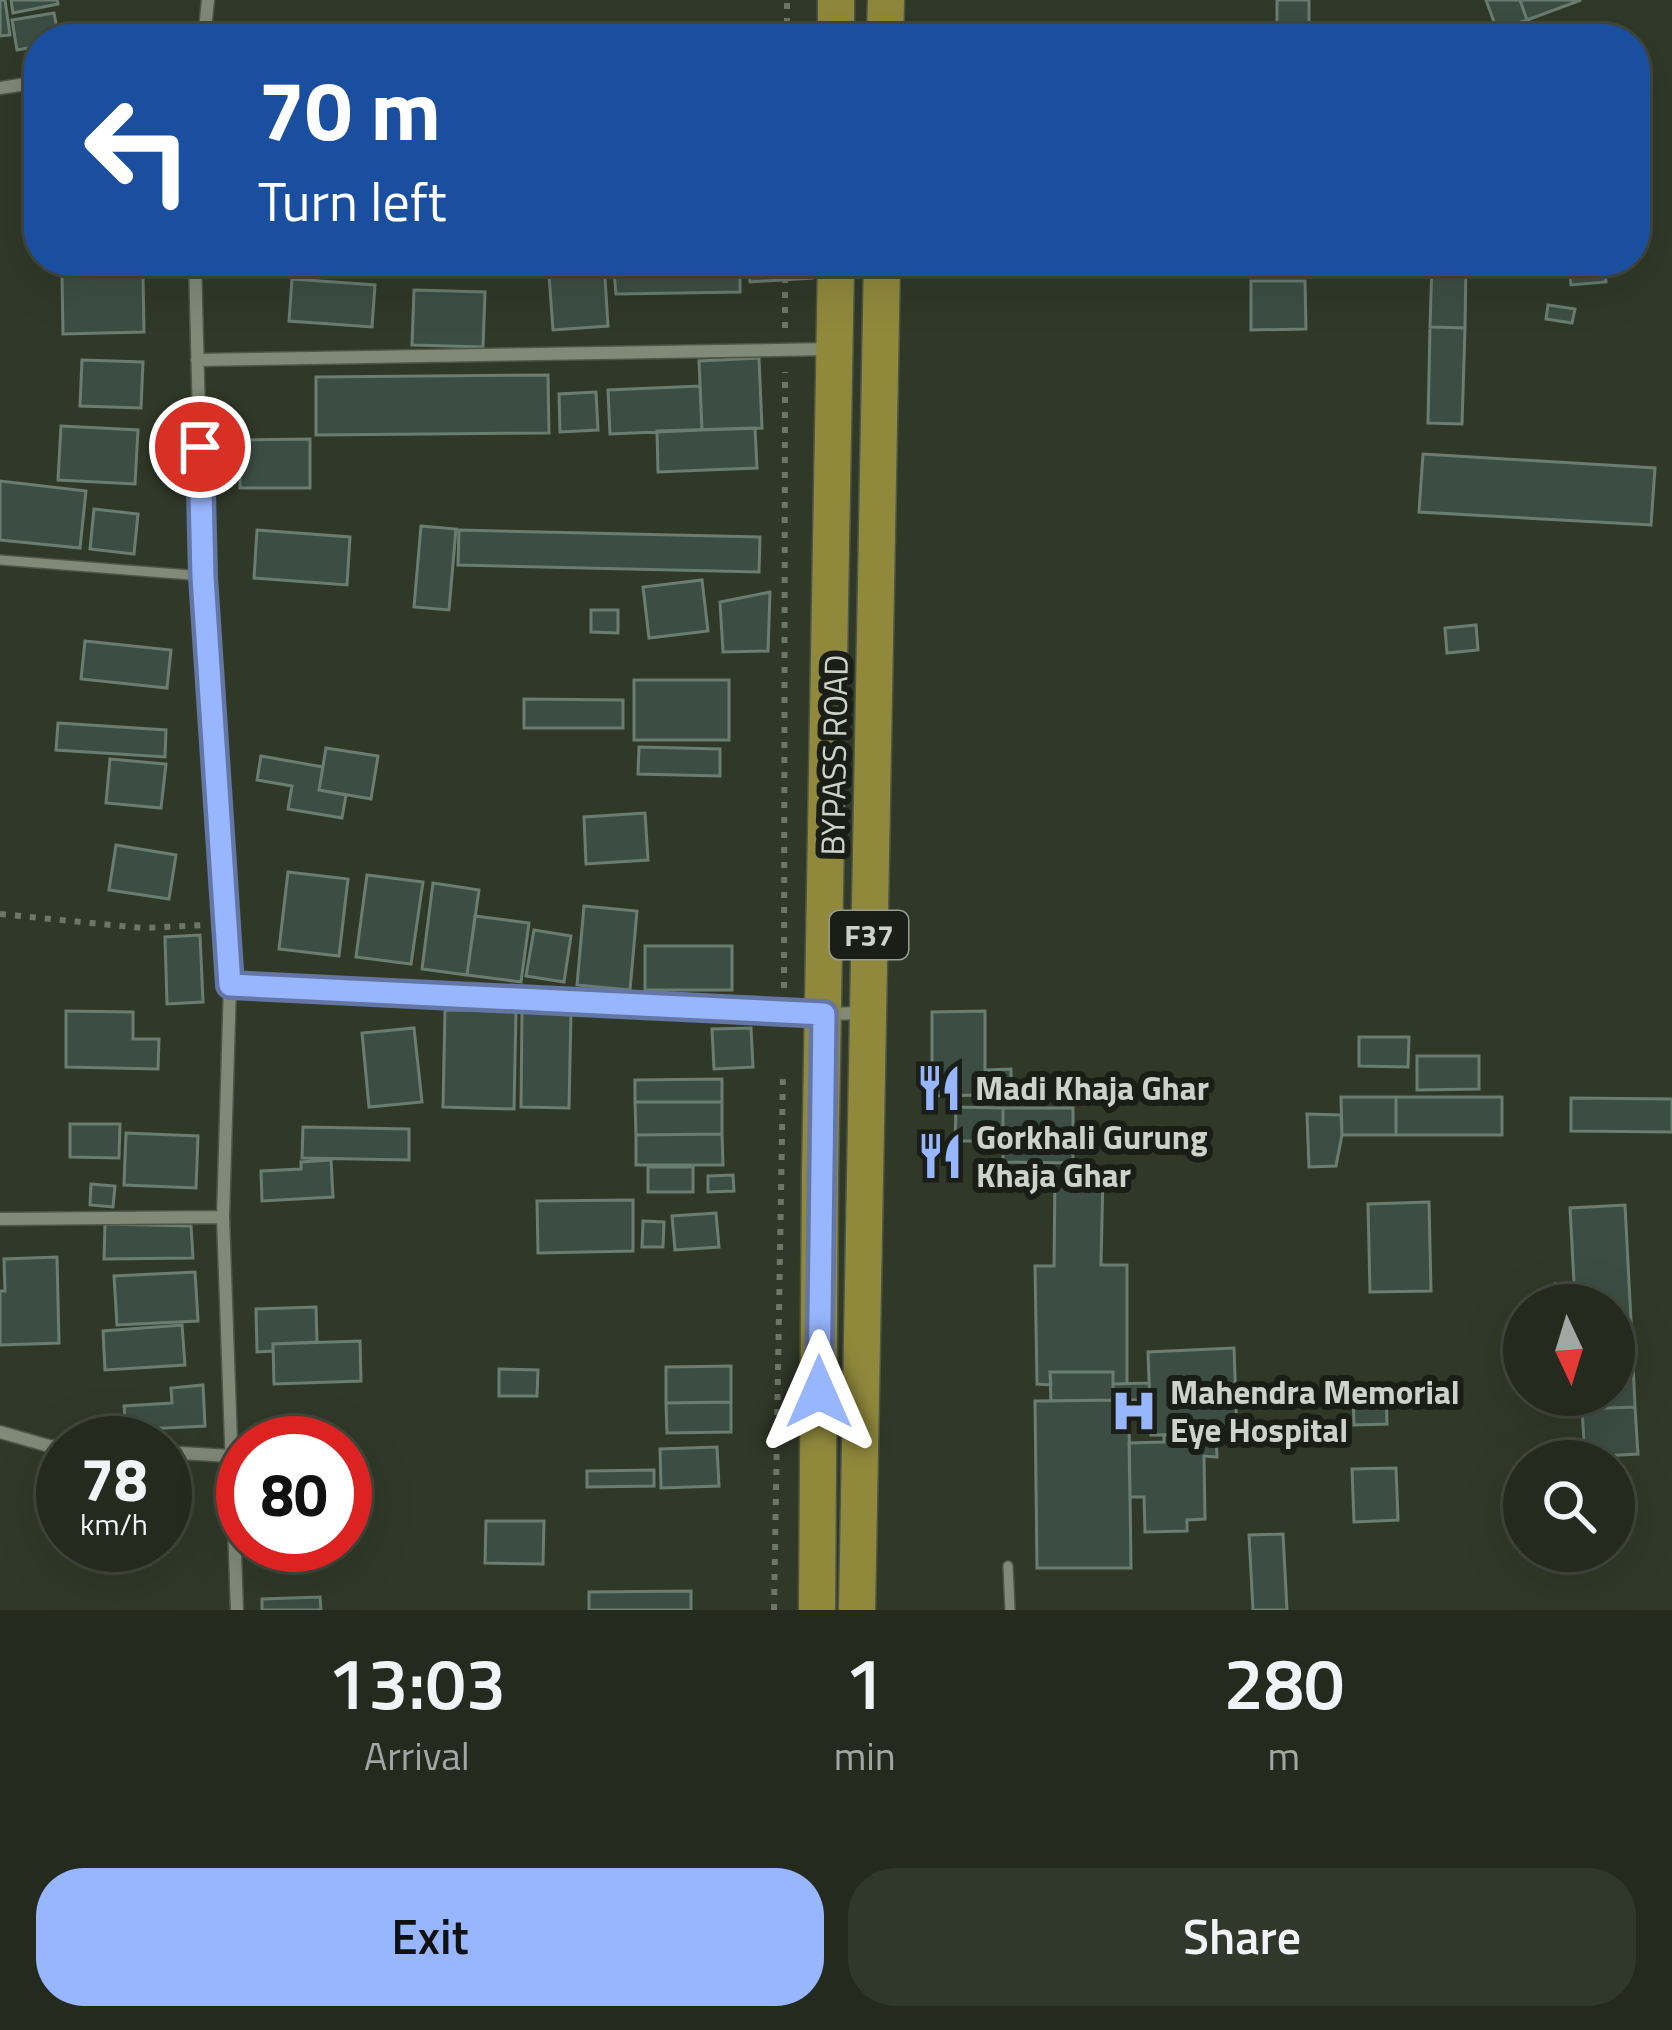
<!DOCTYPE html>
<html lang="en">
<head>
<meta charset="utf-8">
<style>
  :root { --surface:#242b1e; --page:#30372b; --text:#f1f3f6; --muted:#a3a7a4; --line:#41473c; --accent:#98b6fd }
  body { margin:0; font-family:"Titillium Web",sans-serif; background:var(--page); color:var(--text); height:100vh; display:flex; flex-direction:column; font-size:45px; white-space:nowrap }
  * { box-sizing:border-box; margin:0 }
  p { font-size:39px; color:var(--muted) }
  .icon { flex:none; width:66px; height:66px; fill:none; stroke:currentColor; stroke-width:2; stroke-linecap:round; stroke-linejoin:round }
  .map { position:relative; height:1610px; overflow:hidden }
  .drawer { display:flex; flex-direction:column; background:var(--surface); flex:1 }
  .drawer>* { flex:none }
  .banner { position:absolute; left:24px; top:24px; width:1626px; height:252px; border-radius:48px; box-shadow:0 12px 48px #0002,0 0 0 3px var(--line); background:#1a4fa0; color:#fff; overflow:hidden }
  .needle { width:78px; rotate:176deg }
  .controls { position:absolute; left:1503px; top:1284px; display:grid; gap:24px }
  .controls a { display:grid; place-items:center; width:132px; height:132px; border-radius:50%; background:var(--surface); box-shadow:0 12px 48px #0002,0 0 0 3px var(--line); font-size:60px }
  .speed { position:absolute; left:36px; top:1416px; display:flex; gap:24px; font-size:60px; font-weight:700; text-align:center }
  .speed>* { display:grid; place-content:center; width:156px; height:156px; border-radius:50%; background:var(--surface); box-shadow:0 12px 48px #0002,0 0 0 3px var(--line); line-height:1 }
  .speed small { font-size:30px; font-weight:400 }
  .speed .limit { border:18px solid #d22; background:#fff; color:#111 }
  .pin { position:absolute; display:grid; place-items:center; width:102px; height:102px; color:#fff; margin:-51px; border:6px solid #fff; border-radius:50%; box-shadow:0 3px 12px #0007 }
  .me { position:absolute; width:132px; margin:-66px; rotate:0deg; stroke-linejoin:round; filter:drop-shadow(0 0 9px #0008) }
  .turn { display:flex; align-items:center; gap:42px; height:252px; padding:0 36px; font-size:54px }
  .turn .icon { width:156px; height:156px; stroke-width:2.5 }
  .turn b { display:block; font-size:84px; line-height:102px }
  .eta { display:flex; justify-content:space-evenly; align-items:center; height:204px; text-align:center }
  .eta b { font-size:72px; font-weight:600; line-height:84px }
  .action { display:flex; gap:24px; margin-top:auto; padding:24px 36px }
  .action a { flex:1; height:138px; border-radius:48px; background:var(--accent); color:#111; font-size:48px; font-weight:600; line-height:138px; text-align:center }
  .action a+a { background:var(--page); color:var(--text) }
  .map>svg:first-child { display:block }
  .building { fill:#3c4e43; stroke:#697d71; stroke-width:3 }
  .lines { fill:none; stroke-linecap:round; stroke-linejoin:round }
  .lane-casing { stroke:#4f5648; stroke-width:12 }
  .street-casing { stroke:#4f5648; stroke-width:15 }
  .highway-casing { stroke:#4f5648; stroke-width:39 }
  .path { stroke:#6f7668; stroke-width:6; stroke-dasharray:6 9; stroke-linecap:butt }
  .lane { stroke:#808a77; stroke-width:9 }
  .street { stroke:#808a77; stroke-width:12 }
  .highway { stroke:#90893c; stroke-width:36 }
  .route-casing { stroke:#6376a4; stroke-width:30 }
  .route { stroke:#98b6fd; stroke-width:21 }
  .labels { text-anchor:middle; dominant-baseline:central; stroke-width:12; stroke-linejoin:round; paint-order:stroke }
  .shield { fill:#1a1e17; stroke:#989d94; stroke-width:3 }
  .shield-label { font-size:30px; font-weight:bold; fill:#ced3c9 }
  .street-label { font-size:33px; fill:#ced3c9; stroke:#1a1e17 }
  .poi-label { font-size:33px; font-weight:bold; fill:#ced3c9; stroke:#1a1e17; text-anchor:start }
</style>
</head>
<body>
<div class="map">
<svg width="1672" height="1610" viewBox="0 0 1672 1610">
  <rect width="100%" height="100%" fill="#303928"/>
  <path class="building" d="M0 0H5L10 35 0 36Z
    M11 0H57L58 4 13 13Z
    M1277 0H1309V39H1277Z
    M1486 0H1520L1527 20 1497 30Z
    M1520 0H1581L1527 20Z
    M54 13 59 39H39V46L17 50 12 20Z
    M255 261H358V271L255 264Z
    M548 261H604L608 326 553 330Z
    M613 261H740V292L616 294Z
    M748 261H811L812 278 750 282Z
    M1273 261H1305V276H1273Z
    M1432 261H1466L1465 328 1430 327Z
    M1564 261H1604L1606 282 1571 285 1570 276 1565 277Z
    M143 274 144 332 63 334 62 276Z
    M292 279 375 285 372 327 289 321Z
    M1251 281H1305L1306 329 1251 330Z
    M414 290 485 292 483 347 412 345Z
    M1548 305 1575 309 1572 323 1546 319Z
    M1430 327 1465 328 1462 424 1428 423Z
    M759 358 762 428 702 430 699 361Z
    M82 360 143 362 141 408 80 406Z
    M548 375 549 433 316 435V377Z
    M700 386 702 430 610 434 608 390Z
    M596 392 598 430 560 432 559 394Z
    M61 426 138 430 135 484 58 480Z
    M755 428 757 468 658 472 657 431Z
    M310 439V488H240V440Z
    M1423 454 1655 468 1651 525 1419 512Z
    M0 481 86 491 80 548 0 540Z
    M94 509 138 514 134 554 90 549Z
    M421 526 456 529 449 610 414 607Z
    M257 530 350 537 347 585 254 578Z
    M459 530 760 537 759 572 458 565Z
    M702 580 708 631 649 638 643 587Z
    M770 592 768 651 723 652 720 602Z
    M591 610H618V633L591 632Z
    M1476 625 1478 650 1447 653 1445 628Z
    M85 641 171 650 167 688 81 679Z
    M634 680H729V740H634Z
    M524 699 623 700V728H524Z
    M58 723 166 730 165 757 56 750Z
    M639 747 720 749V776L638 774Z
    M326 748 378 756 371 799 319 790Z
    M261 756 323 767 319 790 346 795 342 818 288 809 292 786 257 780Z
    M110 759 166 764 161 808 106 803Z
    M645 813 648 860 586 864 584 817Z
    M116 845 176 855 169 899 109 890Z
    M288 872 348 879 339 956 279 949Z
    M367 875 423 882 411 964 356 957Z
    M433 883 479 890 467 975 422 969Z
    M584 906 637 911 630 990 577 985Z
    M475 916 529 923 521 982 467 975Z
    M534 930 571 936 564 982 526 976Z
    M200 935 203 1002 167 1004 165 937Z
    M645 946H732V990H645Z
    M445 1010 516 1011 514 1109 443 1107Z
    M66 1011 133 1012V1039H159L158 1069 66 1067Z
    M985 1011V1095L932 1096V1012Z
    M522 1012H571L569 1108 521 1107Z
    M414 1028 422 1102 369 1107 362 1033Z
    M751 1028 753 1067 714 1069 712 1029Z
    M1359 1037H1409L1408 1067 1359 1066Z
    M1417 1056H1479V1089L1417 1090Z
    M1011 1069V1094L985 1095V1070Z
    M722 1079V1102H635V1080Z
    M1341 1097H1396V1135H1342Z
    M1396 1097H1502V1135H1396Z
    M1571 1098 1672 1099V1132L1571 1131Z
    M635 1102H722V1134L636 1135Z
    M956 1107 1003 1108V1141H955Z
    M1003 1108H1073V1163L1003 1162Z
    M1307 1114 1341 1115 1342 1135 1336 1166 1309 1167Z
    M70 1124H120L119 1158 70 1157Z
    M303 1127 409 1129V1160L302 1158Z
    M126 1133 198 1136 196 1188 124 1185Z
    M722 1134 723 1165H636V1135Z
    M331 1160 333 1197 262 1201 261 1171 301 1169V1162Z
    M648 1167H693V1192H648Z
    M733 1175 734 1191 708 1192V1176Z
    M1055 1175H1103L1101 1265H1127V1384H1113V1372H1050L1051 1385 1037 1384 1035 1266H1054Z
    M91 1184 115 1186 113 1207 90 1205Z
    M633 1200V1251L538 1253 537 1201Z
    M1429 1202 1431 1291 1370 1292 1368 1204Z
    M1625 1205 1632 1340 1614 1342V1305H1557L1555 1284 1574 1283 1570 1208Z
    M716 1213 719 1247 675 1250 672 1216Z
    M643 1221 664 1222 663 1247H642Z
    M105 1224 191 1226 193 1258 104 1259Z
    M57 1257 59 1343 0 1345V1291H5L4 1259Z
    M195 1272 198 1321 117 1325 114 1276Z
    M316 1307 317 1342 273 1344V1351L257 1352 256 1309Z
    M182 1325 185 1365 105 1370 103 1331Z
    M1632 1340 1635 1407 1582 1409 1581 1395H1614V1342Z
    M360 1341 361 1381 274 1384 273 1344Z
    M1234 1348 1237 1433 1151 1435 1148 1352Z
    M731 1366V1402L666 1403V1367Z
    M499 1369 538 1370 537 1396H499Z
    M1050 1372H1113V1400L1051 1401Z
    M1149 1383 1150 1400H1113V1384Z
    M203 1385 205 1426 126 1430 124 1406 172 1403 171 1388Z
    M1386 1391 1387 1424 1354 1425 1353 1392Z
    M1113 1400 1114 1420H1129L1131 1568H1037L1035 1401Z
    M731 1402V1432L667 1433 666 1403Z
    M1635 1407 1638 1454 1585 1457 1582 1409Z
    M1216 1433 1217 1457 1204 1456 1205 1519 1187 1520V1531L1145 1532 1144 1497H1130L1129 1443 1164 1442V1435Z
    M717 1447 719 1486 661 1488 660 1449Z
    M1396 1468 1398 1520 1354 1522 1352 1469Z
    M654 1470V1486L587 1487V1471Z
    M165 1487 183 1489 180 1530 165 1529Z
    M486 1521H544L543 1564 485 1563Z
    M1283 1534 1287 1610H1253L1249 1535Z
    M691 1591V1610H589V1592Z
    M320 1597 321 1610H262V1599Z"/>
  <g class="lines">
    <defs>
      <path id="lane" d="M0 560 203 576
        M1008 1566 1010 1610"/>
      <path id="street" d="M204 39 208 0
        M0 88 39 82
        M195 261 203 576 230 985 223 1217 237 1610
        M197 360 832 349
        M230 985 824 1014 864 1013
        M0 1219 223 1217
        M0 1432 49 1446 63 1447
        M165 1452 230 1456"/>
      <path id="highway" d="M836 0V39
        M885 39 886 0
        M817 1610 820 1175 836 261
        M857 1610 882 261"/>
    </defs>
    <use href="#lane" class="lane-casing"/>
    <use href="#street" class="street-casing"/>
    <use href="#highway" class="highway-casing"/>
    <path class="path" d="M787 39V0
      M785 328V261
      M0 914 142 928 206 925
      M784 988 785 372
      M774 1610 783 1074"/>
    <use href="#lane" class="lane"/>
    <use href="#street" class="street"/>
    <use href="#highway" class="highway"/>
  </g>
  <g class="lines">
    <defs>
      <path id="route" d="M200 447 203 577 230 985 824 1014 819 1392"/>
    </defs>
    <use href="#route" class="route-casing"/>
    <use href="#route" class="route"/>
  </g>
  <defs>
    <symbol id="restaurant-bare" viewBox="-9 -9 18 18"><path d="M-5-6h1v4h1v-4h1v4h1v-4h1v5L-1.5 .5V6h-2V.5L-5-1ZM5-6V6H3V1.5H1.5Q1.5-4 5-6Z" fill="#98b6fd" stroke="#1a1e17" stroke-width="2.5" paint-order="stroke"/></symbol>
    <symbol id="hospital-bare" viewBox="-9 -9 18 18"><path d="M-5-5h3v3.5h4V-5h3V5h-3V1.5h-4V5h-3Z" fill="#98b6fd" stroke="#1a1e17" stroke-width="2.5" paint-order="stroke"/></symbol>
  </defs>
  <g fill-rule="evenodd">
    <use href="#restaurant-bare" x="906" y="1055" width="66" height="66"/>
    <use href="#restaurant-bare" x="907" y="1123" width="66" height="66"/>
    <use href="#hospital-bare" x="1101" y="1378" width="66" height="66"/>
  </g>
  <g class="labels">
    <rect class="shield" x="830" y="911" width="78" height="48" rx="9"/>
    <g class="shield-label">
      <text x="869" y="935">F37</text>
    </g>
    <g class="street-label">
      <text transform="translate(834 755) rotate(-89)">BYPASS ROAD</text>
    </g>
    <g class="poi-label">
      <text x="975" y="1088">Madi Khaja Ghar</text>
      <text x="976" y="1137">Gorkhali Gurung<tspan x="976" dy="38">Khaja Ghar</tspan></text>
      <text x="1170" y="1392">Mahendra Memorial<tspan x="1170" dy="38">Eye Hospital</tspan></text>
    </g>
  </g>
</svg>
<div class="controls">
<a><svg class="needle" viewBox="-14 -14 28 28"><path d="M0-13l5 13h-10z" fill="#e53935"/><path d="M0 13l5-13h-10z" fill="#a3a7a4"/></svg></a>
<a><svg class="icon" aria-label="search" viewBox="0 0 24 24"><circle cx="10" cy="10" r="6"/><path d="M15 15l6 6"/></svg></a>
</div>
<div class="speed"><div>78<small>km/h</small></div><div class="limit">80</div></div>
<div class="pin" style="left:200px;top:447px;background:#d93025"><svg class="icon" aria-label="arrive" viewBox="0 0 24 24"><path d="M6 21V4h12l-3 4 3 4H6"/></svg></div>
<svg class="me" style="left:819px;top:1392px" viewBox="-20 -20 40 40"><path d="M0-17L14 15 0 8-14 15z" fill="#98b6fd" stroke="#fff" stroke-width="4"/></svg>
<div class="banner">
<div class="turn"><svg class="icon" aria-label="left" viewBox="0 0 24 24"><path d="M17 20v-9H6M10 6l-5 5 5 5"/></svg><div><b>70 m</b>Turn left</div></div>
</div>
</div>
<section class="drawer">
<div class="eta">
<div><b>13:03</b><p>Arrival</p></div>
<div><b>1</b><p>min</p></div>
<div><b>280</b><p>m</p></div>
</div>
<div class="action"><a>Exit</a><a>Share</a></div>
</section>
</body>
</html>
